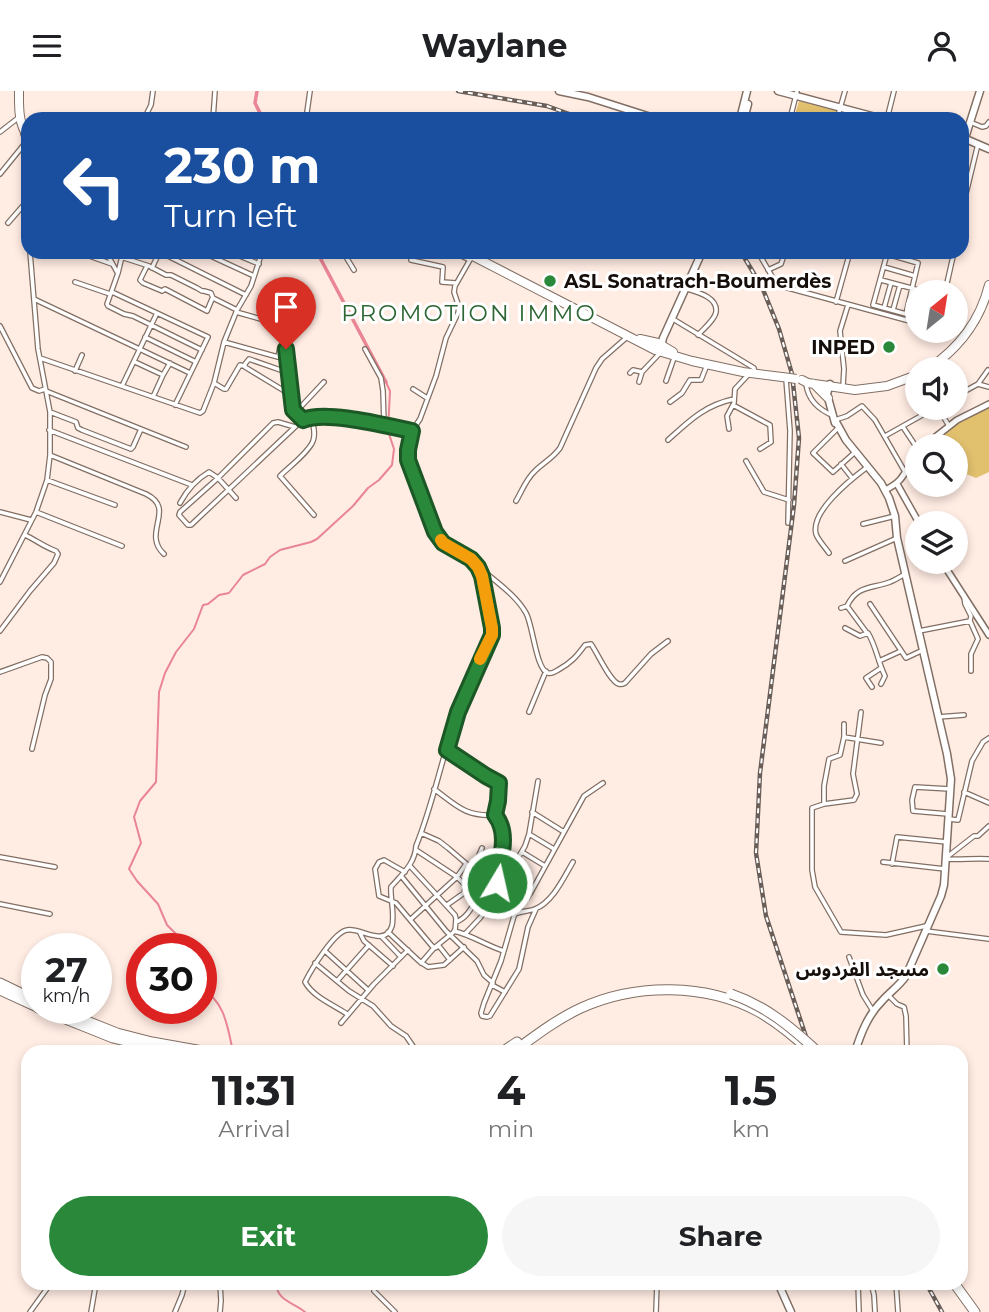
<!DOCTYPE html>
<html lang="en">
<head>
<meta charset="utf-8">
<style>
  :root { --surface:#fff; --page:#f6f6f6; --text:#202124; --muted:#757577; --accent:#29883a }
  body { margin:0; font-family:Montserrat,"Noto Sans Arabic",sans-serif; background:var(--page); color:var(--text); height:100vh; display:flex; flex-direction:column; font-size:26px; white-space:nowrap }
  * { box-sizing:border-box; margin:0 }
  p { font-size:23px; color:var(--muted) }
  .icon { flex:none; width:38px; height:38px; fill:none; stroke:currentColor; stroke-width:2; stroke-linecap:round; stroke-linejoin:round }
  .map { position:relative; flex:1; overflow:hidden }
  .sheet { position:absolute; left:21px; top:954px; width:947px; height:245px; display:flex; flex-direction:column; background:var(--surface); border-radius:21px; box-shadow:0 4px 10px #0003 }
  .sheet>* { flex:none }
  .banner { position:absolute; left:21px; top:21px; width:948px; height:147px; border-radius:21px; box-shadow:0 4px 10px #0003; background:#1a4fa0; color:#fff; overflow:hidden }
  .needle { width:46px; rotate:30deg }
  .buttons { position:absolute; left:905px; top:189px; display:grid; gap:14px }
  .buttons a { display:grid; place-items:center; width:63px; height:63px; border-radius:50%; background:var(--surface); box-shadow:0 4px 10px #0003; font-size:35px }
  .speed { position:absolute; left:21px; top:842px; display:flex; gap:14px; font-size:35px; font-weight:700; text-align:center }
  .speed>* { display:grid; place-content:center; width:91px; height:91px; border-radius:50%; background:var(--surface); box-shadow:0 4px 10px #0003; line-height:1 }
  .speed small { font-size:18px; font-weight:400 }
  .speed .limit { border:10px solid #d22; background:#fff; color:#111 }
  .pin { position:absolute; display:grid; place-items:center; width:60px; height:60px; color:#fff; margin:-72px -30px; border-radius:50% 50% 50% 0; rotate:-45deg; box-shadow:0 0 7px #0007 }
  .pin .icon { rotate:45deg }
  .me { position:absolute; width:77px; margin:-38px; rotate:9deg; stroke-linejoin:round; filter:drop-shadow(0 0 5px #0008) }
  .turn { display:flex; align-items:center; gap:24px; height:147px; padding:0 28px; font-size:32px }
  .turn .icon { width:91px; height:91px; stroke-width:2.5 }
  .turn b { display:block; font-size:49px; line-height:60px }
  .eta { display:flex; justify-content:space-evenly; align-items:center; height:119px; text-align:center }
  .eta b { font-size:42px; font-weight:700; line-height:49px }
  .button { display:flex; gap:14px; margin-top:auto; padding:14px 28px }
  .button a { flex:1; height:80px; border-radius:42px; background:var(--accent); color:#fff; font-size:28px; font-weight:700; line-height:80px; text-align:center }
  .button a+a { background:var(--page); color:var(--text) }
  header { display:flex; justify-content:space-between; align-items:center; height:91px; padding:0 28px; background:var(--surface); font-size:32px; font-weight:700 }
  .map>svg:first-child { display:block }
  .green { fill:#e1c06e }
  .lines { fill:none; stroke-linecap:round; stroke-linejoin:round }
  .stream { stroke:#e98594; stroke-width:2 }
  .canal { stroke:#e98594; stroke-width:3.5 }
  .minor-casing { stroke:#826f64; stroke-width:6 }
  .tertiary-casing { stroke:#826f64; stroke-width:8 }
  .secondary-casing { stroke:#826f64; stroke-width:9 }
  .primary-casing { stroke:#826f64; stroke-width:10 }
  .trunk-casing { stroke:#826f64; stroke-width:11 }
  .minor { stroke:#fff; stroke-width:3.5 }
  .tertiary { stroke:#fff; stroke-width:5 }
  .secondary { stroke:#fff; stroke-width:6 }
  .primary { stroke:#fff; stroke-width:8 }
  .trunk { stroke:#fff; stroke-width:9 }
  .rail-casing { stroke:#695e58; stroke-width:4.5 }
  .rail { stroke:#fff; stroke-width:2; stroke-dasharray:5; stroke-linecap:butt }
  .primary-bridge-casing { stroke:#826f64; stroke-width:10; stroke-linecap:butt }
  .trunk-bridge-casing { stroke:#826f64; stroke-width:11; stroke-linecap:butt }
  .primary-bridge { stroke:#fff; stroke-width:8 }
  .trunk-bridge { stroke:#fff; stroke-width:9 }
  .route-casing { stroke:#1b5826; stroke-width:18 }
  .route { stroke:#29883a; stroke-width:12 }
  .slow { stroke:#f59e0b; stroke-width:12 }
  .poi-dot { fill:#29883a; stroke:#fff; stroke-width:2.5 }
  .labels { text-anchor:middle; dominant-baseline:central; stroke-width:6; stroke-linejoin:round; paint-order:stroke }
  .poi-label { font-size:19px; font-weight:bold; fill:#150e0a; stroke:#fff; text-anchor:end }
  .quarter-label { font-size:23px; letter-spacing:2px; fill:#2d6634; stroke:#fff }
</style>
</head>
<body>
<header><svg class="icon" aria-label="menu" viewBox="0 0 24 24"><path d="M4 6h16M4 12h16M4 18h16"/></svg>Waylane<svg class="icon" aria-label="person" viewBox="0 0 24 24"><circle cx="12" cy="8" r="4"/><path d="M4 21q1-7 8-7t8 7"/></svg></header>
<div class="map">
<svg width="989" height="1221" viewBox="0 0 989 1221">
  <rect width="100%" height="100%" fill="#ffece3"/>
  <path class="green" d="M799 10 837 20 835 28 794 27Z
    M989 317V381L976 387 964 382 957 386 956 355H925L953 334Z"/>
  <g class="lines">
    <path class="stream" d="M182 858 176 843 167 834 158 813 137 790 129 778 141 752 134 726 140 710 156 691 159 601 165 582 176 561 194 538 203 514 208 513 219 504 229 502 243 484 265 473 270 466 280 459 311 451 317 448 353 415 368 397 379 389 392 374 394 358 388 340 390 300 386 291
      M201 898C225 909 228 938 233 961
      M276 1192C277 1210 293 1211 305 1221"/>
    <path class="canal" d="M257 0 255 12 263 28
      M317 161 386 291"/>
    <defs>
      <path id="minor" d="M111 28 114 26
        M144 28 151 14 153 0
        M213 28 215 0
        M306 28 310 0
        M790 28 797 0
        M837 28 845 0
        M887 28 894 0
        M970 31 982 36 986 35 989 31
        M0 41 18 27
        M23 43 26 51 28 86
        M0 83 26 51
        M962 119 978 53
        M8 132 28 109
        M78 161 112 173
        M106 161 117 181
        M123 161 118 182 107 213 108 215 124 223 133 225 202 259
        M202 161 254 185
        M343 161 354 179
        M453 161 470 169
        M758 161 777 194 917 232
        M235 163 259 173
        M121 166 149 175 166 184H171L197 197 202 200H204L211 202 213 207 237 219
        M411 169 443 176 442 191 456 192
        M147 175 140 189 143 192 162 200 165 198 207 220 212 208
        M884 176 915 185
        M152 177 158 164 162 162 246 204
        M768 179 781 173 785 161
        M881 189 926 201
        M75 191 110 203
        M687 198C697 201 718 206 716 221 715 229 703 238 698 244
        M112 201 208 246 175 314
        M945 201 954 161
        M34 208 190 282
        M836 211 850 161
        M884 217 891 192
        M893 219 900 194
        M236 221 275 232 278 230H283L286 258
        M906 223 918 172 887 163 873 214 917 226
        M911 224 917 202
        M673 228 754 277 755 283
        M0 235 32 297 39 300 45 298
        M145 246 196 271
        M224 251 278 266 280 256 286 258 293 319 303 329
        M365 258 381 287 383 300 384 333
        M40 267 200 322 203 320 214 292 224 251 237 219 251 195 262 161
        M135 271 163 284 170 272
        M75 280 82 264
        M289 282 249 268 245 273V276L291 304
        M630 282 633 279 642 281
        M786 288 790 340 788 432
        M666 290 674 267
        M639 291 642 281 660 262
        M214 292 224 298H226L240 274 244 275
        M806 293C808 309 819 319 834 325
        M978 293 988 279
        M122 295 157 222
        M843 295 844 278 840 240 848 214
        M413 298 427 307
        M46 300 186 356
        M956 305 978 293 989 296
        M153 306 163 284
        M670 311 682 302 690 289H701L707 274
        M733 314 770 334 771 351 760 358
        M938 317 949 335
        M50 321 76 331 78 337 82 339 131 358 133 356 141 338
        M295 322 324 291
        M311 326C313 333 316 342 313 350 309 361 289 376 280 385L314 424
        M835 329 847 325 862 315 875 329 905 381
        M295 336 278 331 273 332 218 387 180 421 179 424 188 434H191L295 336 303 329 315 325 361 330 412 340
        M903 336 917 357
        M729 338 727 325 734 312 735 298 748 284
        M837 338 813 362 833 381 854 362
        M49 339 192 394
        M885 345 935 317
        M668 349C689 330 705 314 734 308
        M50 364 146 403C177 418 141 442 164 463
        M746 370 764 401 789 409
        M841 373 852 387
        M47 389 115 414
        M516 410C522 400 526 388 535 380 543 372 553 367 560 357L596 277 602 268 626 247
        M180 412C187 399 197 388 209 381L218 387 236 407
        M0 421 31 429
        M36 421 122 455
        M863 433 895 425
        M829 462C825 456 818 449 816 443 810 421 850 389 866 377
        M845 470 897 447
        M480 477C496 491 516 504 526 522 533 534 536 579 548 582 552 583 555 581 558 579 571 572 577 565 585 554L591 553C597 561 610 591 619 593 621 594 623 593 625 592L651 563 668 550
        M0 491 36 421 47 389 50 364V321L38 258 30 161
        M870 513 906 567 923 559
        M847 515C857 494 871 498 890 491 895 489 900 486 905 483
        M841 517 847 515 867 542
        M970 530 978 548 971 563V580
        M845 537 860 545 868 542C876 555 878 571 885 585L881 593
        M0 540 30 500 54 472 58 463 56 460C44 456 36 449 25 444
        M919 540 970 530 971 525 965 513 964 506
        M879 570 901 560
        M0 581 42 566 47 567 51 571V588L45 604 32 658
        M872 596 866 587 881 577
        M529 621 546 580
        M861 621 853 683 857 703 854 709 824 713 812 717V779L815 796 841 841 886 844 926 835
        M938 626 964 624
        M844 646 881 652
        M448 660 486 685 499 692 498 710 495 724C502 733 502 739 502 750 503 773 491 789 478 806 472 816 467 827 456 831
        M434 698C456 714 465 726 495 724
        M964 701 989 712
        M824 713V695L829 668 840 664 844 646V633
        M532 721 564 741
        M948 723 913 720 912 709 915 696 950 698
        M949 728 958 729 972 670 983 651 989 647
        M421 742 439 750 448 757 482 786 502 795 520 817
        M529 743 554 758
        M416 759 457 786 466 795 464 802 447 814
        M522 761 545 775
        M0 766 55 776
        M947 766 974 745H978L989 735
        M946 768C961 769 974 767 989 768
        M883 771 945 778
        M892 773 897 746 947 751
        M410 775 455 824 456 828 455 840 434 857 421 872
        M473 779 482 757
        M405 781 384 769 379 771 375 778 379 805 396 812 432 855 435 857 439 855 450 869
        M402 786 446 840 477 870 484 884 493 892
        M0 813 50 823
        M536 818 528 836 519 878 490 925 487 926 482 925 481 922 484 912 501 870 514 825 530 803 584 705 603 692
        M518 822C523 820 530 820 535 818 553 811 564 786 573 771
        M411 828 457 786 466 773
        M454 840C472 844 487 855 504 860
        M926 840 989 848
        M388 841 419 870 428 876 444 874 464 856
        M360 842 364 850 393 875
        M465 843 480 827 494 808 525 755 529 743 538 690
        M381 845 401 866
        M325 860 368 899
        M849 866 863 904 873 920
        M315 872 349 900 373 915 391 935 406 945 417 961
        M337 890 369 854
        M492 894 505 901
        M888 904 897 913 904 916 906 925 907 961
        M347 923C334 914 313 906 305 891 311 879 334 841 347 839 360 836 385 857 392 835 395 822 390 808 391 796 402 783 415 773 416 755 434 711 442 664 459 619 468 593 480 569 492 544V537L482 485 478 476 471 468 443 452 435 441 408 369V359L412 340 420 328 436 285 446 247 458 222 459 216 454 201 455 195 471 167
        M341 932 374 893 408 859
        M858 1192 859 1221
        M871 1192 874 1204 875 1221
        M896 1192 898 1221
        M374 1200 395 1221
        M30 1221 51 1192
        M91 1221 96 1192
        M175 1221 182 1204 185 1192
        M220 1221 221 1210 220 1192
        M656 1221 657 1192"/>
      <path id="tertiary" d="M924 355 957 329 989 313
        M897 393 919 432
        M885 399C906 389 904 380 917 362
        M942 471 989 544"/>
      <path id="secondary" d="M559 0 588 6 657 28
        M778 0 883 28
        M740 28 747 0
        M744 28 748 13
        M966 44 980 0
        M968 49 989 58
        M661 256 663 247 702 161
        M830 293 827 303 835 332
        M836 331 846 349 881 392 889 407 895 425 897 447 947 663 951 688 944 794 941 805 906 885C899 895 890 901 882 910 868 924 861 942 855 961
        M778 1192 791 1221"/>
      <path id="primary" d="M19 0C19 16 18 32 28 46
        M465 161 655 259 692 270 743 281 790 287
        M640 248 658 252 673 261
        M928 278C958 258 980 230 989 194
        M802 289 808 292 855 299 887 295 917 284
        M814 293 828 307"/>
      <path id="trunk" d="M0 892 37 910
        M0 899 37 916
        M38 917 113 947 170 961
        M54 917 117 942 152 951 208 961
        M502 961 517 951
        M513 961C535 945 557 928 581 917 636 892 706 892 759 921 778 932 795 946 811 961
        M954 1192 975 1221"/>
    </defs>
    <use href="#minor" class="minor-casing"/>
    <use href="#tertiary" class="tertiary-casing"/>
    <use href="#secondary" class="secondary-casing"/>
    <use href="#primary" class="primary-casing"/>
    <use href="#trunk" class="trunk-casing"/>
    <use href="#minor" class="minor"/>
    <use href="#tertiary" class="tertiary"/>
    <use href="#secondary" class="secondary"/>
    <use href="#primary" class="primary"/>
    <use href="#trunk" class="trunk"/>
    <defs>
      <path id="rail" d="M458 0 547 15 583 28
        M741 161 762 196 779 238 792 283 799 347 794 414 760 682 756 762 766 825 811 961
        M926 1192 942 1221"/>
    </defs>
    <use href="#rail" class="rail-casing"/>
    <use href="#rail" class="rail"/>
    <defs>
      <path id="primary-bridge" d="M790 287 796 288"/>
      <path id="trunk-bridge" d="M731 903C766 915 791 936 818 961"/>
    </defs>
    <use href="#primary-bridge" class="primary-bridge-casing"/>
    <use href="#trunk-bridge" class="trunk-bridge-casing"/>
    <use href="#primary-bridge" class="primary-bridge"/>
    <use href="#trunk-bridge" class="trunk-bridge"/>
  </g>
  <g class="lines">
    <defs>
      <path id="route" d="M286 258 293 319 303 329C326 319 387 335 412 340L408 359V369L435 441 443 452 471 468 478 476 482 485 492 537V544L458 621 447 659 486 685 499 692 498 710 495 724C510 743 501 772 491 791L497 792"/>
    </defs>
    <use href="#route" class="route-casing"/>
    <use href="#route" class="route"/>
    <path class="slow" d="M441 449 443 452 471 468 478 476 482 485 492 537V544L480 568"/>
  </g>
  <g class="poi-dot">
    <circle cx="550" cy="190" r="7"/>
    <circle cx="889" cy="256" r="7"/>
    <circle cx="943" cy="878" r="7"/>
  </g>
  <g class="labels">
    <g class="poi-label">
      <text x="564" y="190" text-anchor="start">ASL Sonatrach-Boumerdès</text>
      <text x="875" y="256">INPED</text>
      <text x="929" y="878">مسجد الفردوس</text>
    </g>
    <g class="quarter-label">
      <text x="469" y="222">PROMOTION IMMO</text>
    </g>
  </g>
</svg>
<div class="buttons">
<a><svg class="needle" viewBox="-14 -14 28 28"><path d="M0-13l5 13h-10z" fill="#e53935"/><path d="M0 13l5-13h-10z" fill="#757577"/></svg></a>
<a><svg class="icon" aria-label="sound" viewBox="0 0 24 24"><path d="M4 9h4l5-4v14l-5-4H4zM17 9q2 3 0 6"/></svg></a>
<a><svg class="icon" aria-label="search" viewBox="0 0 24 24"><circle cx="10" cy="10" r="6"/><path d="M15 15l6 6"/></svg></a>
<a><svg class="icon" aria-label="layers" viewBox="0 0 24 24"><path d="M12 4l9 5-9 5-9-5zM3 14l9 5 9-5"/></svg></a>
</div>
<div class="speed"><div>27<small>km/h</small></div><div class="limit">30</div></div>
<div class="pin" style="left:286px;top:258px;background:#d93025"><svg class="icon" aria-label="arrive" viewBox="0 0 24 24"><path d="M6 21V4h12l-3 4 3 4H6"/></svg></div>
<svg class="me" style="left:497px;top:792px" viewBox="-20 -20 40 40"><circle r="17" fill="#29883a" stroke="#fff" stroke-width="3"/><path d="M0-11L8 9 0 5-8 9z" fill="#fff"/></svg>
<div class="banner">
<div class="turn"><svg class="icon" aria-label="left" viewBox="0 0 24 24"><path d="M17 20v-9H6M10 6l-5 5 5 5"/></svg><div><b>230 m</b>Turn left</div></div>
</div>
<section class="sheet">
<div class="eta">
<div><b>11:31</b><p>Arrival</p></div>
<div><b>4</b><p>min</p></div>
<div><b>1.5</b><p>km</p></div>
</div>
<div class="button"><a>Exit</a><a>Share</a></div>
</section>
</div>
</body>
</html>
